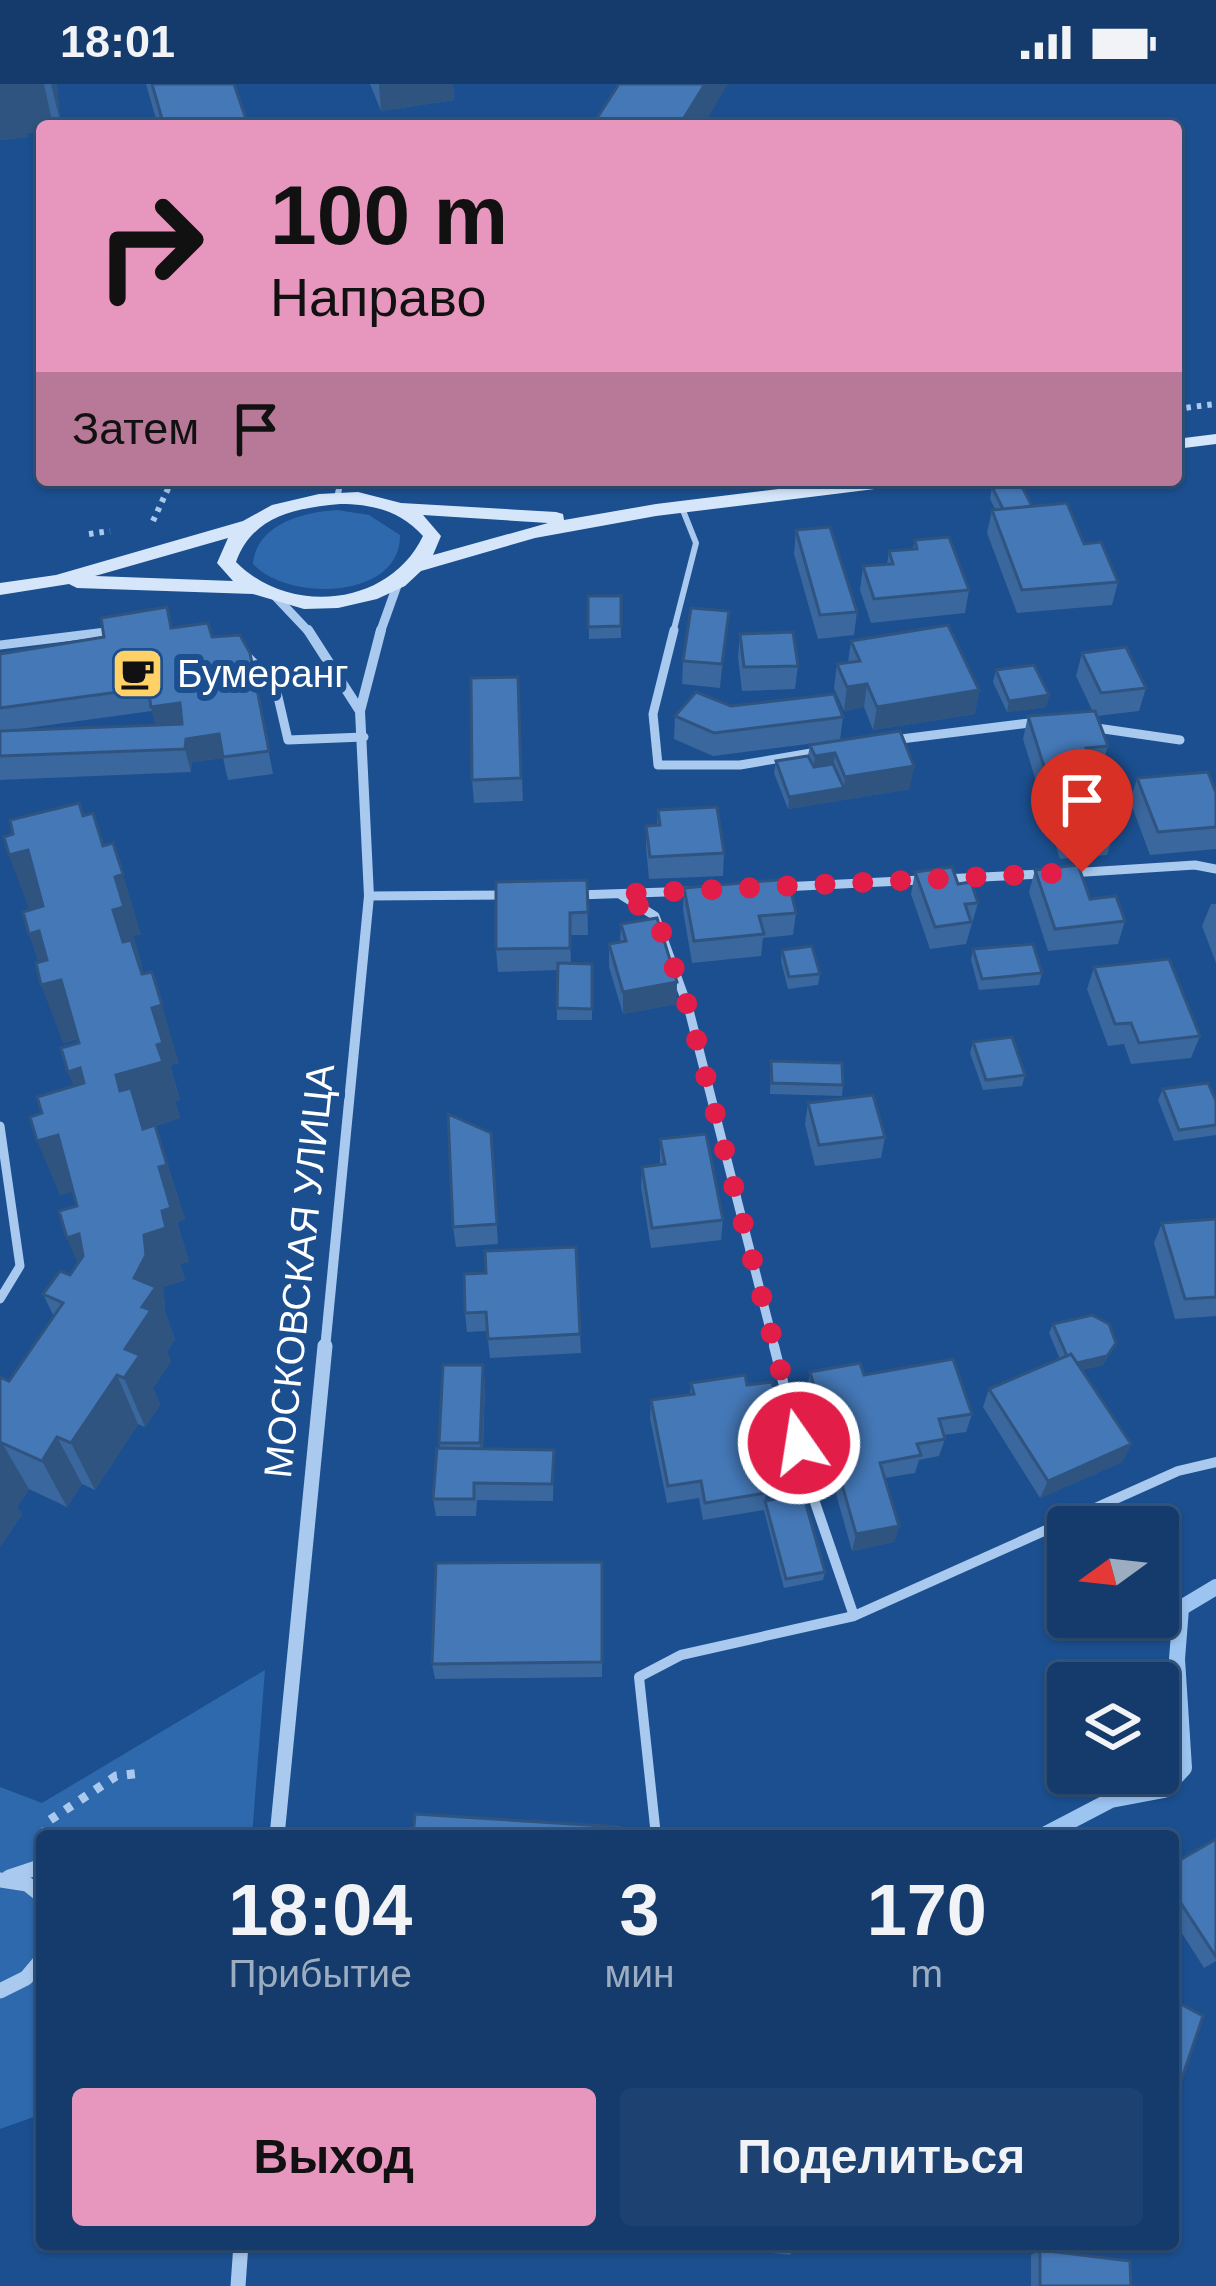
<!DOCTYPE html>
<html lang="ru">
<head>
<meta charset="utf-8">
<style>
  :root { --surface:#143b6b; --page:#1d4271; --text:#f1f3f6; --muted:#9dadc1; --line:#33557e; --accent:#e797bd }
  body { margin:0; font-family:Helvetica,sans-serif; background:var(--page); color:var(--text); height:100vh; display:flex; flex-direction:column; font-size:45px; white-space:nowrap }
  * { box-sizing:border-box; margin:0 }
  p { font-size:39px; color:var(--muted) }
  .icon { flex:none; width:66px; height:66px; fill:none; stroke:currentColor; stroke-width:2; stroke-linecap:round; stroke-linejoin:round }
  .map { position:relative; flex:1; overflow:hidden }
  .sheet { position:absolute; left:36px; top:1746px; width:1143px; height:420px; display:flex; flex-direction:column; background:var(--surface); border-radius:12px; box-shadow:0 3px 9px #0004,0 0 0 3px var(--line) }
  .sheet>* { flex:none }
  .hud { position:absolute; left:36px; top:36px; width:1146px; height:366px; border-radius:12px; box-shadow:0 3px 9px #0004,0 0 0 3px var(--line); background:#e797bd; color:#111; overflow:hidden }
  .needle { width:78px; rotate:255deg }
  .tools { position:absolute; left:1047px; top:1422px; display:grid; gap:24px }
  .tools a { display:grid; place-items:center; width:132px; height:132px; border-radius:12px; background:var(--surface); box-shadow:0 3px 9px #0004,0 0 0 3px var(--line); font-size:60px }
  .pin { position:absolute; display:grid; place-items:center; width:102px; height:102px; color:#fff; margin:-123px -51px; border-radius:50% 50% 50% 0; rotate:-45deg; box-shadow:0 0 12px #0007 }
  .pin .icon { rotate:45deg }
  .me { position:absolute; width:132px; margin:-66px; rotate:347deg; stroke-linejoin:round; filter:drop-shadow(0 0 9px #0008) }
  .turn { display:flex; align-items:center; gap:42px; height:252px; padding:0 36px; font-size:54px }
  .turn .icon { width:156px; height:156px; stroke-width:2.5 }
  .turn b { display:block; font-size:84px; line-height:102px }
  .then { display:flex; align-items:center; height:114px; padding:0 36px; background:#0003; gap:24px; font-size:45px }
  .eta { display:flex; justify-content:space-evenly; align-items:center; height:204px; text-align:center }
  .eta b { font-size:72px; font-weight:800; line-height:84px }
  .cta { display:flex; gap:24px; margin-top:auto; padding:24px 36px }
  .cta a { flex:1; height:138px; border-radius:12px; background:var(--accent); color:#111; font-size:48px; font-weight:800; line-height:138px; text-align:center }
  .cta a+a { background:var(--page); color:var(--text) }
  .status { display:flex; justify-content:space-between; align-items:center; height:84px; padding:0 60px; background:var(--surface); direction:ltr }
  .status svg { height:33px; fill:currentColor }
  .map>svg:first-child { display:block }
  .green { fill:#2e69ad }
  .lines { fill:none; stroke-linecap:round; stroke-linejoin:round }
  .stream { stroke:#9cc4f0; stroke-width:16 }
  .path-far1 { stroke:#a9c9ee; stroke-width:6; stroke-dasharray:4.5 6; stroke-linecap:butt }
  .path { stroke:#a9c9ee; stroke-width:9; stroke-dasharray:8 10; stroke-linecap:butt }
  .lane-far2 { stroke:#a9c9ee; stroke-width:6 }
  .lane-far1 { stroke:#a9c9ee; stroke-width:9 }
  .lane { stroke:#a9c9ee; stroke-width:10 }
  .street-far2 { stroke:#a9c9ee; stroke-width:9 }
  .street-far1 { stroke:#a9c9ee; stroke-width:10 }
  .street { stroke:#a9c9ee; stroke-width:15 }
  .secondary { fill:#d6e6fa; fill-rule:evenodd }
  .wall { fill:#3a679d; fill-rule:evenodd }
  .shaded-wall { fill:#305480 }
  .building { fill:#4478b7; stroke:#305480; stroke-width:3 }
  .route { stroke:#e11d48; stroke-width:21; stroke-dasharray:0 37.8 }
  .labels { text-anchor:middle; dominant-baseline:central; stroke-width:12; stroke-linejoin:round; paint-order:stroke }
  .poi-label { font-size:39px; fill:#fff; stroke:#1b4f8f; text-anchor:start }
  .street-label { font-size:39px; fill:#fff; stroke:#1b4f8f }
</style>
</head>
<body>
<div class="status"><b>18:01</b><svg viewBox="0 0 49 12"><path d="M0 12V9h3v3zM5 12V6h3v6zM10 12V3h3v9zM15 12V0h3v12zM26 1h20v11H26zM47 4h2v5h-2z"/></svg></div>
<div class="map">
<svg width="1216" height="2202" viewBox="0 0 1216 2202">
  <rect width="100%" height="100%" fill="#1b4f8f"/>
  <path class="green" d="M337 426 369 431 400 451C401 516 288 518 253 480 256 440 304 428 337 426Z
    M265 1586 252 1752H42V2030L0 2045V1703L42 1719Z"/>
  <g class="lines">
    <path class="stream" d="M1042 1752 1111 1716 1164 1706 1184 1684 1177 1575 1181 1524 1216 1503"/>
    <path class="path-far1" d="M1176 325 1216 320
      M552 401 616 396
      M153 437 172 396
      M89 450 110 447"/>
    <path class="path" d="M45 1752 47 1738 116 1692 142 1689"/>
    <path class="lane-far2" d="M337 414 341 396
      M99 549 114 547
      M673 549 696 459 682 424"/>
    <path class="lane-far1" d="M674 546 653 630 658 681H740L817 668
      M0 561 114 547
      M244 569 275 600 288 656 364 653
      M1090 643 1180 656
      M893 656 1037 638
      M1070 789 1195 781 1216 785
      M944 795 1041 790
      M782 803 921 796
      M578 811 694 807
      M621 811 655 832 689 926 775 1265
      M369 812 508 811
      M0 1042 20 1182 0 1215"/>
    <path class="lane" d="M774 1262 809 1401 854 1532
      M656 1752 639 1593 681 1571 854 1532 1178 1387 1216 1378"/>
    <path class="street-far2" d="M275 512 310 549
      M380 549 399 496"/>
    <path class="street-far1" d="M308 546 360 627
      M325 1265 369 812 360 627 381 546"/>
    <path class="street" d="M277 1752 325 1262
      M9 1793 42 1782
      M0 1796 27 1800 42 1812
      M0 1907 26 1894 42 1875
      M238 2202 241 2160"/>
    <path class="secondary" d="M1216 350V360L1176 365V355Z
      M853 396H908L899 402 656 432 535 454 421 487 405 502 377 515 338 524 304 525 253 510 77 504 69 500 0 511V499L56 491 243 437 272 421 319 410 358 408 401 419 556 428 563 430 564 436 656 420ZM340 420C372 420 401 427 423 452 389 523 289 532 236 478 252 432 296 424 340 420ZM423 431 548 439 433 471 441 452ZM228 454 217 479 233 497 95 492Z"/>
  </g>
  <path class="wall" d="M0 0H57L60 37 42 42V47L27 49 28 53 0 56Z
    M146 0H234L247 42H158Z
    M370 0H453L454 16 381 27Z
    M992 403 1032 422 1084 460 1118 498 1112 521 1017 529 987 449 992 426 995 425 990 415Z
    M796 446 857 528 854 551 818 555 794 470Z
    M915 456 969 506 965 529 871 539 860 506 863 482 887 480 889 467 913 465Z
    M588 512H621V554L589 555Z
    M729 527 720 604 682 600 683 577Z
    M172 544 212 553 250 569 273 690 228 696 223 674 192 678 191 688 0 696V570ZM152 627 156 641 13 646Z
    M740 550 798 582 795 605 742 607 738 573Z
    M851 557 979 606 975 630 873 646 864 623 844 627 834 604 837 580 848 578Z
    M1082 569 1146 604 1139 627 1097 632 1108 662 1101 685 1093 686 1114 749 1107 771 1060 775 1023 655 1028 632 1093 628 1076 592Z
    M996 586 1049 611 1046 623 1007 628 993 598Z
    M518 593 523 717 474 719 472 696Z
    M731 622 843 633 840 656 713 672 674 655 675 632Z
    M900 647 910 705 788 725 774 689 776 677 808 672 810 661Z
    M1137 694 1216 709V765L1150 771 1130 717Z
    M658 726 724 769 723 792 649 795 646 764V742L657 741Z
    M83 732 103 762 141 850 133 852 142 882 139 883 179 979 170 981 180 1016 175 1017 180 1034 155 1042 185 1135 177 1138 189 1178 180 1180 185 1196 163 1203 165 1223 164 1226 175 1255 167 1267 171 1277 153 1304 160 1321 145 1343 138 1340 95 1406 82 1400 67 1423 29 1405 17 1423 22 1430 0 1463V1293L9 1297 54 1233 43 1210 70 1191 78 1180 77 1122 73 1107 60 1111 42 1029 73 1002 79 959 77 955 63 959 39 878 29 850V826Z
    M1035 786 1090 815 1125 837 1118 860 1048 867 1029 808Z
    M915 788 978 819 966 860 930 865 911 810Z
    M587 796 588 851H570L571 880H592V936H557V886L498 888 496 865Z
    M684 804 796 829 793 851 763 854 761 872 692 879 683 826Z
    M1211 820H1216V879L1202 842Z
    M621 840 677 898 676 920 623 930 609 883V860L620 858Z
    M973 865 1042 889 1039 901 979 906 971 876Z
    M782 866 820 890 818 901 788 905 781 877Z
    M1094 883 1200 952 1191 974 1131 980 1124 960 1108 962 1087 905Z
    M973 958 1025 991 1022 1002 983 1006 970 969Z
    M771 977 843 1001 842 1012 770 1010Z
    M1163 1005 1216 1017V1051L1174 1057 1158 1016Z
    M808 1019 885 1053 881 1074 815 1082 805 1040Z
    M491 1049 498 1160 456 1163 453 1143Z
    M660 1055 723 1136 721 1156 651 1164 641 1103 642 1083 660 1081Z
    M1216 1135V1232L1175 1235 1154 1159 1162 1139Z
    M576 1163 581 1269 490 1274 487 1247 467 1248 465 1229 486 1189Z
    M1053 1240 1116 1259 1103 1281 1082 1286 1131 1360 1122 1378 1040 1414 983 1323 989 1305 1060 1275 1049 1249Z
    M483 1281 485 1300 483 1365 554 1366 553 1417 477 1416 476 1432H436L433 1415 440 1364 439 1359Z
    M810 1288 972 1330 966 1348 944 1351 945 1355 939 1372 919 1376 915 1389 885 1394 899 1442 894 1458 852 1467 807 1306Z
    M691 1299 747 1301 794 1388 791 1406 766 1409 765 1417 825 1488 823 1496 784 1504 764 1426 703 1436 699 1414 667 1419 650 1334 651 1316 690 1310Z
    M602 1478V1593L435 1595 432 1580Z
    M1216 1755V1877L1204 1884 1173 1835V1780Z
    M688 2160H794V2166L790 2171Z
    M1040 2166 1131 2202H1031V2171Z"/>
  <path class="shaded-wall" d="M0 0H44L53 42H42V47L27 49 28 53 0 56Z
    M51 0H57L60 37Z
    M379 0H453L454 16 381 27Z
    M705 0H728L703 42H679Z
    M246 35 247 42H196Z
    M729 527 727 550 720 604 722 580Z
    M867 600 864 623 844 627 847 603Z
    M979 606 975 630 873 646 877 623Z
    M1049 611 1046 623 1007 628 1009 617Z
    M180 619 186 642 157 647 151 623Z
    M219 650 224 674 192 678 191 688 185 665 186 655Z
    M835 669 832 692 812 695 815 672Z
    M914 682 910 705 788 725 789 713 844 704 845 693Z
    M28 766 49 826 31 831 9 771Z
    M123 790 141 850 133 852 142 882 131 885 113 826 115 793Z
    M39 847 61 896 82 953 63 959 41 901 47 899 29 850Z
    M677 898 676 920 623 930V908Z
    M162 921 179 979 170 981 180 1016 175 1017 180 1034 144 1045 120 1007 116 991 157 961 152 924Z
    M80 984 101 1041 89 1044 68 988Z
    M155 1042 185 1135 177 1138 189 1178 180 1180 185 1196 163 1203 165 1223 164 1226 175 1255 167 1267 171 1277 153 1304 160 1321 145 1343 124 1294 125 1265 134 1194 144 1151 162 1127Z
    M58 1051 80 1105 60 1111 37 1057Z
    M79 1150 89 1206 67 1154Z
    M1116 1259 1103 1281 1066 1290 1070 1280Z
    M483 1281 485 1300 482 1377 480 1359Z
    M117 1291 138 1340 95 1406 71 1359Z
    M57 1353 82 1400 67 1423 42 1377Z
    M2 1359 29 1405 17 1423 22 1430 0 1463V1361Z
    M1131 1360 1122 1378 1040 1414 1048 1397Z
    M899 1442 894 1458 852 1467 856 1450Z"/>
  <path class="building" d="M152 0H234L246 35 196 42H164Z
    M619 0H705L679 42H592Z
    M1020 399 1032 422 1003 425 992 403Z
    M1067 419 1084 460 1101 458 1118 498 1022 506 992 426Z
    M830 443 857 528 820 531 796 446Z
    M949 453 969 506 874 515 863 482 893 480 889 467 917 465 915 456Z
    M588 512H621V542L588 543Z
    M167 523 171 544 208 539 212 553 240 551 250 569 269 667 223 673 219 650 186 655 185 665 0 672V647L182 640 180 619 151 623 148 604 0 624V570L104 553 101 534Z
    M691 524 729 527 722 580 683 577Z
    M948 541 979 606 877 623 867 600 847 603 837 580 860 577 851 557Z
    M793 548 798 582 744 583 740 550Z
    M1126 563 1146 604 1101 609 1082 569Z
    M1034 581 1049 611 1009 617 996 586Z
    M518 593 521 694 472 696 471 594Z
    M696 608 731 622 834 610 843 633 714 649 675 632Z
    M1095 627 1108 662 1086 664 1114 749 1066 752 1028 632Z
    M900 647 914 682 845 693 835 669 815 672 810 661Z
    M808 672 814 683 833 680 844 704 789 713 776 677Z
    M1208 688 1216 709V743L1158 748 1137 694Z
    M79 719 83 732 93 729 103 762 113 759 123 790 115 793 124 823 113 826 123 858 131 856 142 890 152 888 162 921 152 924 163 959 157 961 163 978 116 991 120 1007 131 1004 143 1045 155 1041 167 1081 159 1083 171 1124 162 1127 166 1144 144 1151 146 1171 134 1194 156 1203 142 1223 151 1226 125 1265 140 1271 124 1294 117 1291 71 1359 57 1353 42 1377 2 1359 0 1361V1293L9 1297 63 1219 43 1210 60 1187 70 1191 83 1172 79 1150 67 1154 59 1127 77 1122 58 1051 37 1057 30 1033 42 1029 37 1013 84 999 80 984 68 988 61 964 79 959 61 896 41 901 36 879 47 876 39 847 29 850 23 828 43 822 28 766 9 771 4 753 13 750 10 736Z
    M717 723 724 769 650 773 646 742 660 741 658 726Z
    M1078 781 1090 815 1116 812 1125 837 1055 845 1035 786Z
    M952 783 958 800 971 798 978 819 965 820 971 838 935 843 915 788Z
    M788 795 796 829 759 832 764 850 694 857 684 804Z
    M587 796 588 828 570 829V864L496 865V798Z
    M657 834 677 898 623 908 609 860 626 857 621 840Z
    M1033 860 1042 889 982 895 973 865Z
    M812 862 820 890 789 893 782 866Z
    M1169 875 1200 952 1139 959 1131 939 1115 940 1094 883Z
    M558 879 592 880V925L557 924Z
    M1012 953 1025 991 986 996 973 958Z
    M771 977 842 979 843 1001 772 999Z
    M1208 999 1216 1017V1041L1179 1046 1163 1005Z
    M873 1011 885 1053 819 1061 808 1019Z
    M448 1030 491 1049 497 1140 453 1143Z
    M706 1050 723 1136 652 1144 642 1083 665 1080 660 1055Z
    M1216 1135V1213L1185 1215 1162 1139Z
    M576 1163 580 1250 488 1255 486 1228 465 1229 464 1190 486 1189 485 1167Z
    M1092 1231 1109 1240 1116 1259 1107 1272 1077 1279 1071 1270 1067 1272 1053 1240Z
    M1071 1270 1131 1360 1048 1397 989 1305Z
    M953 1275 972 1330 939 1335 945 1355 917 1360 921 1371 880 1379 899 1442 856 1450 810 1288 860 1279 864 1291Z
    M443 1281H483L480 1359H439Z
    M745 1291 747 1301 772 1298 794 1388 764 1393 766 1409 705 1419 701 1397 668 1402 651 1316 694 1310 691 1299Z
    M437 1364 554 1366 552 1400 474 1399V1415H433Z
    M803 1410 825 1488 786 1495 765 1417Z
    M602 1478V1578L432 1580 436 1479Z
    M415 1730 620 1743 619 1752H413Z
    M1216 1755V1873L1173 1807V1780Z
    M1173 1916 1203 1932 1181 1997 1173 1993Z
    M740 2160H794V2166Z
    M1040 2166 1130 2177 1131 2202H1040Z"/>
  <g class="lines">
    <path class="route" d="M799 1359 689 926 656 832 620 810 1082 788"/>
  </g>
  <defs>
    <symbol id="cafe-square" viewBox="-11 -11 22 22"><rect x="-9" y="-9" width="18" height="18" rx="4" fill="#ffd166" stroke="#1b4f8f"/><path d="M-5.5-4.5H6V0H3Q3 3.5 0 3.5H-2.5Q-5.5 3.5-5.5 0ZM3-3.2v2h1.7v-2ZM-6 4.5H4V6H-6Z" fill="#111"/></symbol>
  </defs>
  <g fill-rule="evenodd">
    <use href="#cafe-square" x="108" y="560" width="59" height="59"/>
  </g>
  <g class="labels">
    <g class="poi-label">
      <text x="177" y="589">Бумеранг</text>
    </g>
    <g class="street-label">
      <text transform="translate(299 1187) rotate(-84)">МОСКОВСКАЯ УЛИЦА</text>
    </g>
  </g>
</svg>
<div class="tools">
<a><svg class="needle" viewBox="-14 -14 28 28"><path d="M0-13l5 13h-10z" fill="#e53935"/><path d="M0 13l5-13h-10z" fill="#9dadc1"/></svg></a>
<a><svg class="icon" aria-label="layers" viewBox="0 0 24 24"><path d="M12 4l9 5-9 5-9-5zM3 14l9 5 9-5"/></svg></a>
</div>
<div class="pin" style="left:1082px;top:788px;background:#d93025"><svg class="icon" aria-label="arrive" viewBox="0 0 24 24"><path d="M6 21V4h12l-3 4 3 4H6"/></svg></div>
<svg class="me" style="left:799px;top:1359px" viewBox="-20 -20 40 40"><circle r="17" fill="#e11d48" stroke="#fff" stroke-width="3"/><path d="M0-11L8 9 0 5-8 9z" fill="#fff"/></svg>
<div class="hud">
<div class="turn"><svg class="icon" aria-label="right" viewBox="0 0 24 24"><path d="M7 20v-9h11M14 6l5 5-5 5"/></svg><div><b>100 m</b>Направо</div></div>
<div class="then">Затем<svg class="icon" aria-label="arrive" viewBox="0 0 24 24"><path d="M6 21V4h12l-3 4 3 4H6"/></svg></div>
</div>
<section class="sheet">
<div class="eta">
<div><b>18:04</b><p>Прибытие</p></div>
<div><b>3</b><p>мин</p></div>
<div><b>170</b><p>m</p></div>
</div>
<div class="cta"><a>Выход</a><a>Поделиться</a></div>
</section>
</div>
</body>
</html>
